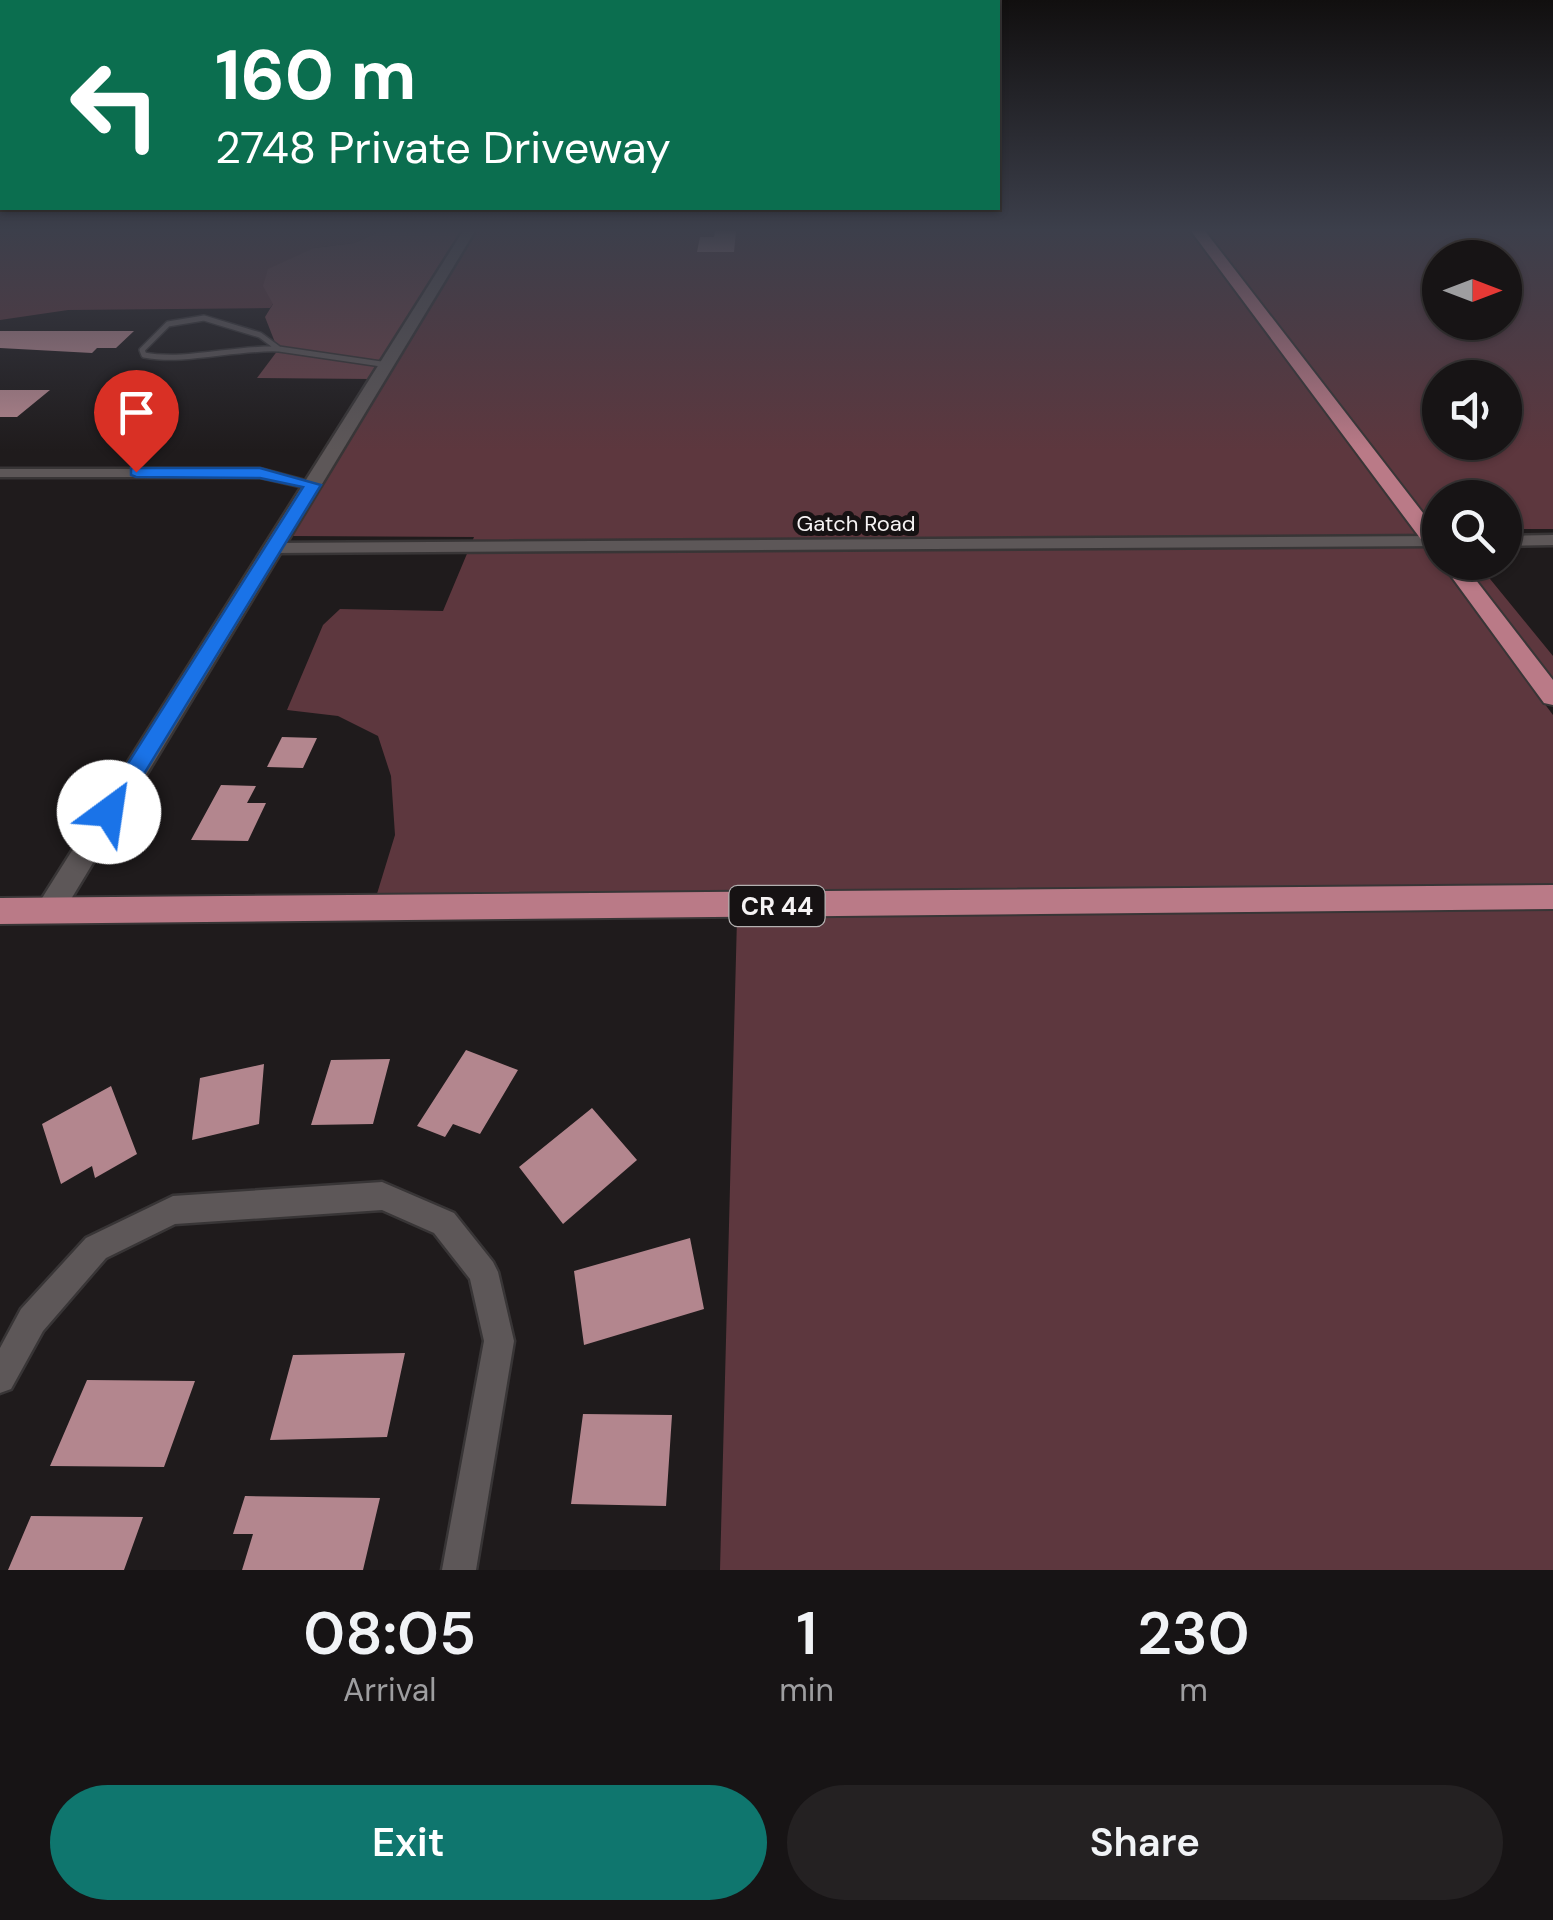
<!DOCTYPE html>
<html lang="en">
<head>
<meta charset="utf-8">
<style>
  :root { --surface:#171415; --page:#242122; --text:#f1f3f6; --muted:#9e9ea0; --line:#363334; --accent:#0f766e }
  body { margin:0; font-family:"DM Sans",sans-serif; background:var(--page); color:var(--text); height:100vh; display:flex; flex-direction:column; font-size:38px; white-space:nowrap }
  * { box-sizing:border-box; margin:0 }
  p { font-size:32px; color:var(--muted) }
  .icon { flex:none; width:55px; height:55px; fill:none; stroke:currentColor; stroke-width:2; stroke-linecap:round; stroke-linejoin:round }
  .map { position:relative; height:1570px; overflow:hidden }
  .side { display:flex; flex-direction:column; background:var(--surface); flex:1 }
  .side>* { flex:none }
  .top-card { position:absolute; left:0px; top:0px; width:1000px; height:210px; box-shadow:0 2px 8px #0004,0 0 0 2px var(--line); background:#0b6e4f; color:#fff; overflow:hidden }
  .needle { width:65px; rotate:90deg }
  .buttons { position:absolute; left:1422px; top:240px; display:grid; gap:20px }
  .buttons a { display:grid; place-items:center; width:100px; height:100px; border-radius:50%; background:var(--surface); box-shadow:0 2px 8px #0004,0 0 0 2px var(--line); font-size:50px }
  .pin { position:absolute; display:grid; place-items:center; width:85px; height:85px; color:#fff; margin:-102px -42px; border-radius:50% 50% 50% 0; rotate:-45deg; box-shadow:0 0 10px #0007 }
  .pin .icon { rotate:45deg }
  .me { position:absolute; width:110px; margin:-55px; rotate:31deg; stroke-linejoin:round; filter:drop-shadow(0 0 8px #0008) }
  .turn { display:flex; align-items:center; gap:35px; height:210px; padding:0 50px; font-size:45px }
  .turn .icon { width:130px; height:130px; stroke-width:2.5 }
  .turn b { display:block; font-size:70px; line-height:85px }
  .eta { display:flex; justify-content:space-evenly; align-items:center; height:170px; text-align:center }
  .eta b { font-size:60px; font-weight:600; line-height:70px }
  .button { display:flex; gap:20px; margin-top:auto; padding:20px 50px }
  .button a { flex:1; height:115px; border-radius:60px; background:var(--accent); color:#fff; font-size:40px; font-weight:600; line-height:115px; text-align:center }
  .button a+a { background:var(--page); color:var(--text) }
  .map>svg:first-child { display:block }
  .green { fill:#5d373e; fill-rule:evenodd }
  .forest { fill:#6a4249 }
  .building { fill:#b3868e }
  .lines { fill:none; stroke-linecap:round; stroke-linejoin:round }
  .service-casing { stroke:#383536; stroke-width:8 }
  .minor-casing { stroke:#383536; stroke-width:5 }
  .tertiary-casing { stroke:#383536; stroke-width:5 }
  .primary-casing { stroke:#383536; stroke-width:4 }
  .service { stroke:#5d5758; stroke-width:5 }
  .minor { fill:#5d5758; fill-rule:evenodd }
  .tertiary { fill:#5d5758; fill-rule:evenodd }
  .primary { fill:#ba7a87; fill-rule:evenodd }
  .route { fill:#1a73e8; stroke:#114b97; stroke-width:2.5 }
  .labels { text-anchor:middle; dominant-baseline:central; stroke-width:10; stroke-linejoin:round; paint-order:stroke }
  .far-street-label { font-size:22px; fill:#f6f3f4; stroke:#161213 }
  .shield { fill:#161213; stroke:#b3b0b0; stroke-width:2.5 }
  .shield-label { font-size:25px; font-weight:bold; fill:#f6f3f4 }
</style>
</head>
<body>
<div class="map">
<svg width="1553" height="1570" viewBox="0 0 1553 1570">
  <rect width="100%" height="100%" fill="#1f1b1c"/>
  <path class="green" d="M0 231H381L354 243 314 248 270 308 68 310 0 320Z
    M476 231H1191L1553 715V885L376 897 395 835 391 776 378 736 338 716 287 710 323 625 340 609 443 611 474 537 291 536Z
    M1205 231H1553V529H1505V498H1440V535ZM1440 258H1505V322H1440ZM1440 378H1505V442H1440Z
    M1462 563H1477L1553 656V680Z
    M1553 909V1570H720L737 918Z"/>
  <path class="forest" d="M381 231H462L371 379 257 378 278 350 265 317 273 304 263 286 268 269 314 248 354 243Z"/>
  <path class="building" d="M715 231H736L734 252H697L700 237H714Z
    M0 331H134L116 348H97L92 353 0 348Z
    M0 390H50L17 417H0Z
    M282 737 317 738 303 768 267 767Z
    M221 785 256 786 247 803H266L248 841 191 840Z
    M466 1050 518 1070 480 1134 453 1124 445 1137 417 1126Z
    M390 1059 373 1124 311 1125 331 1060Z
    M264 1064 259 1124 192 1140 200 1078Z
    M111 1086 137 1154 95 1178 92 1166 61 1184 42 1124Z
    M592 1108 637 1160 563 1224 519 1167Z
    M690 1238 704 1309 584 1345 574 1271Z
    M405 1353 387 1437 270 1440 293 1355Z
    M87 1380 195 1381 164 1467 50 1466Z
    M583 1414 672 1415 666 1506 571 1504Z
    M245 1496 380 1498 363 1570H242L253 1534H233Z
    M31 1516 143 1517 124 1570H8Z"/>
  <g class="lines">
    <defs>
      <path id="service" d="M204 318 260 335 279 349C234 347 187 363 144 355L142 350 168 324Z
        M279 349 388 365"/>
      <path id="minor" d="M0 469H260L320 485 313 489 260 477H0Z
        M1553 535V545L1505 546V536Z
        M1440 536V546L272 553 264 548 272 543Z
        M382 1182 454 1213 493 1262 498 1272 514 1341 476 1570H442L484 1341 470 1279 434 1233 382 1210 175 1224 106 1258 43 1331 11 1389 0 1393V1348L21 1309 86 1238 173 1196Z"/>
      <path id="tertiary" d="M463 231H475L59 919 49 922 39 919 35 911 39 903Z"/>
      <path id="primary" d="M1191 231H1205L1440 535V555L1432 554Z
        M1440 561 1462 562 1553 680V705L1544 703Z
        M1553 885V909L0 924V898Z"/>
    </defs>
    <use href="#service" class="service-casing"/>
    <use href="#minor" class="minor-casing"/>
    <use href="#tertiary" class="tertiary-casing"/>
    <use href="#primary" class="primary-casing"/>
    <use href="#service" class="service"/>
    <use href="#minor" class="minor"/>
    <use href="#tertiary" class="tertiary"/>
    <use href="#primary" class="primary"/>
  </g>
  <linearGradient id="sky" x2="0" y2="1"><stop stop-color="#110f0f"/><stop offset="0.51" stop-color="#3c3f4b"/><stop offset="1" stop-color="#3c3f4b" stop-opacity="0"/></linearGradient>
  <rect width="1553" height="451" fill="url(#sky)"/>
  <path class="route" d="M131 468H260L321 485 117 818H101V806L303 487 260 478 136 477 131 475Z"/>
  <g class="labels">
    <g class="far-street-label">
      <text x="856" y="523">Gatch Road</text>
    </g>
    <rect class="shield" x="729.5" y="886" width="95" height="40" rx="8"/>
    <g class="shield-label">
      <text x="777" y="906">CR 44</text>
    </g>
  </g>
</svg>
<div class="buttons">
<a><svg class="needle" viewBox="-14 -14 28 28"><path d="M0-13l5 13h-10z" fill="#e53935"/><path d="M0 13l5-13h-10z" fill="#9e9ea0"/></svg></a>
<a><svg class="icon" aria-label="sound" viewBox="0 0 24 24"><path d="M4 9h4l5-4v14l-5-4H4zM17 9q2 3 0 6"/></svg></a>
<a><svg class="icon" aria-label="search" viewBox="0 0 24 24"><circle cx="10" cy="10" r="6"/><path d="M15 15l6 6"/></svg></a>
</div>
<div class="pin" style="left:136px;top:472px;background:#d93025"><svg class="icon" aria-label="arrive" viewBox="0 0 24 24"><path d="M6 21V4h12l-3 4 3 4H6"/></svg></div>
<svg class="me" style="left:109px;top:812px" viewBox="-20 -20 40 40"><circle r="19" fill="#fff"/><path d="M0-13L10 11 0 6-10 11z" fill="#1a73e8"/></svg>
<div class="top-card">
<div class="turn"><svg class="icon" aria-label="left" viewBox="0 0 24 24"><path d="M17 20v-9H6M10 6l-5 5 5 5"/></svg><div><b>160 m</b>2748 Private Driveway</div></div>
</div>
</div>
<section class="side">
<div class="eta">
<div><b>08:05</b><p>Arrival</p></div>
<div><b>1</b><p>min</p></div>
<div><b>230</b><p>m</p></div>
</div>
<div class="button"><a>Exit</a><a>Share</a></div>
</section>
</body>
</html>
